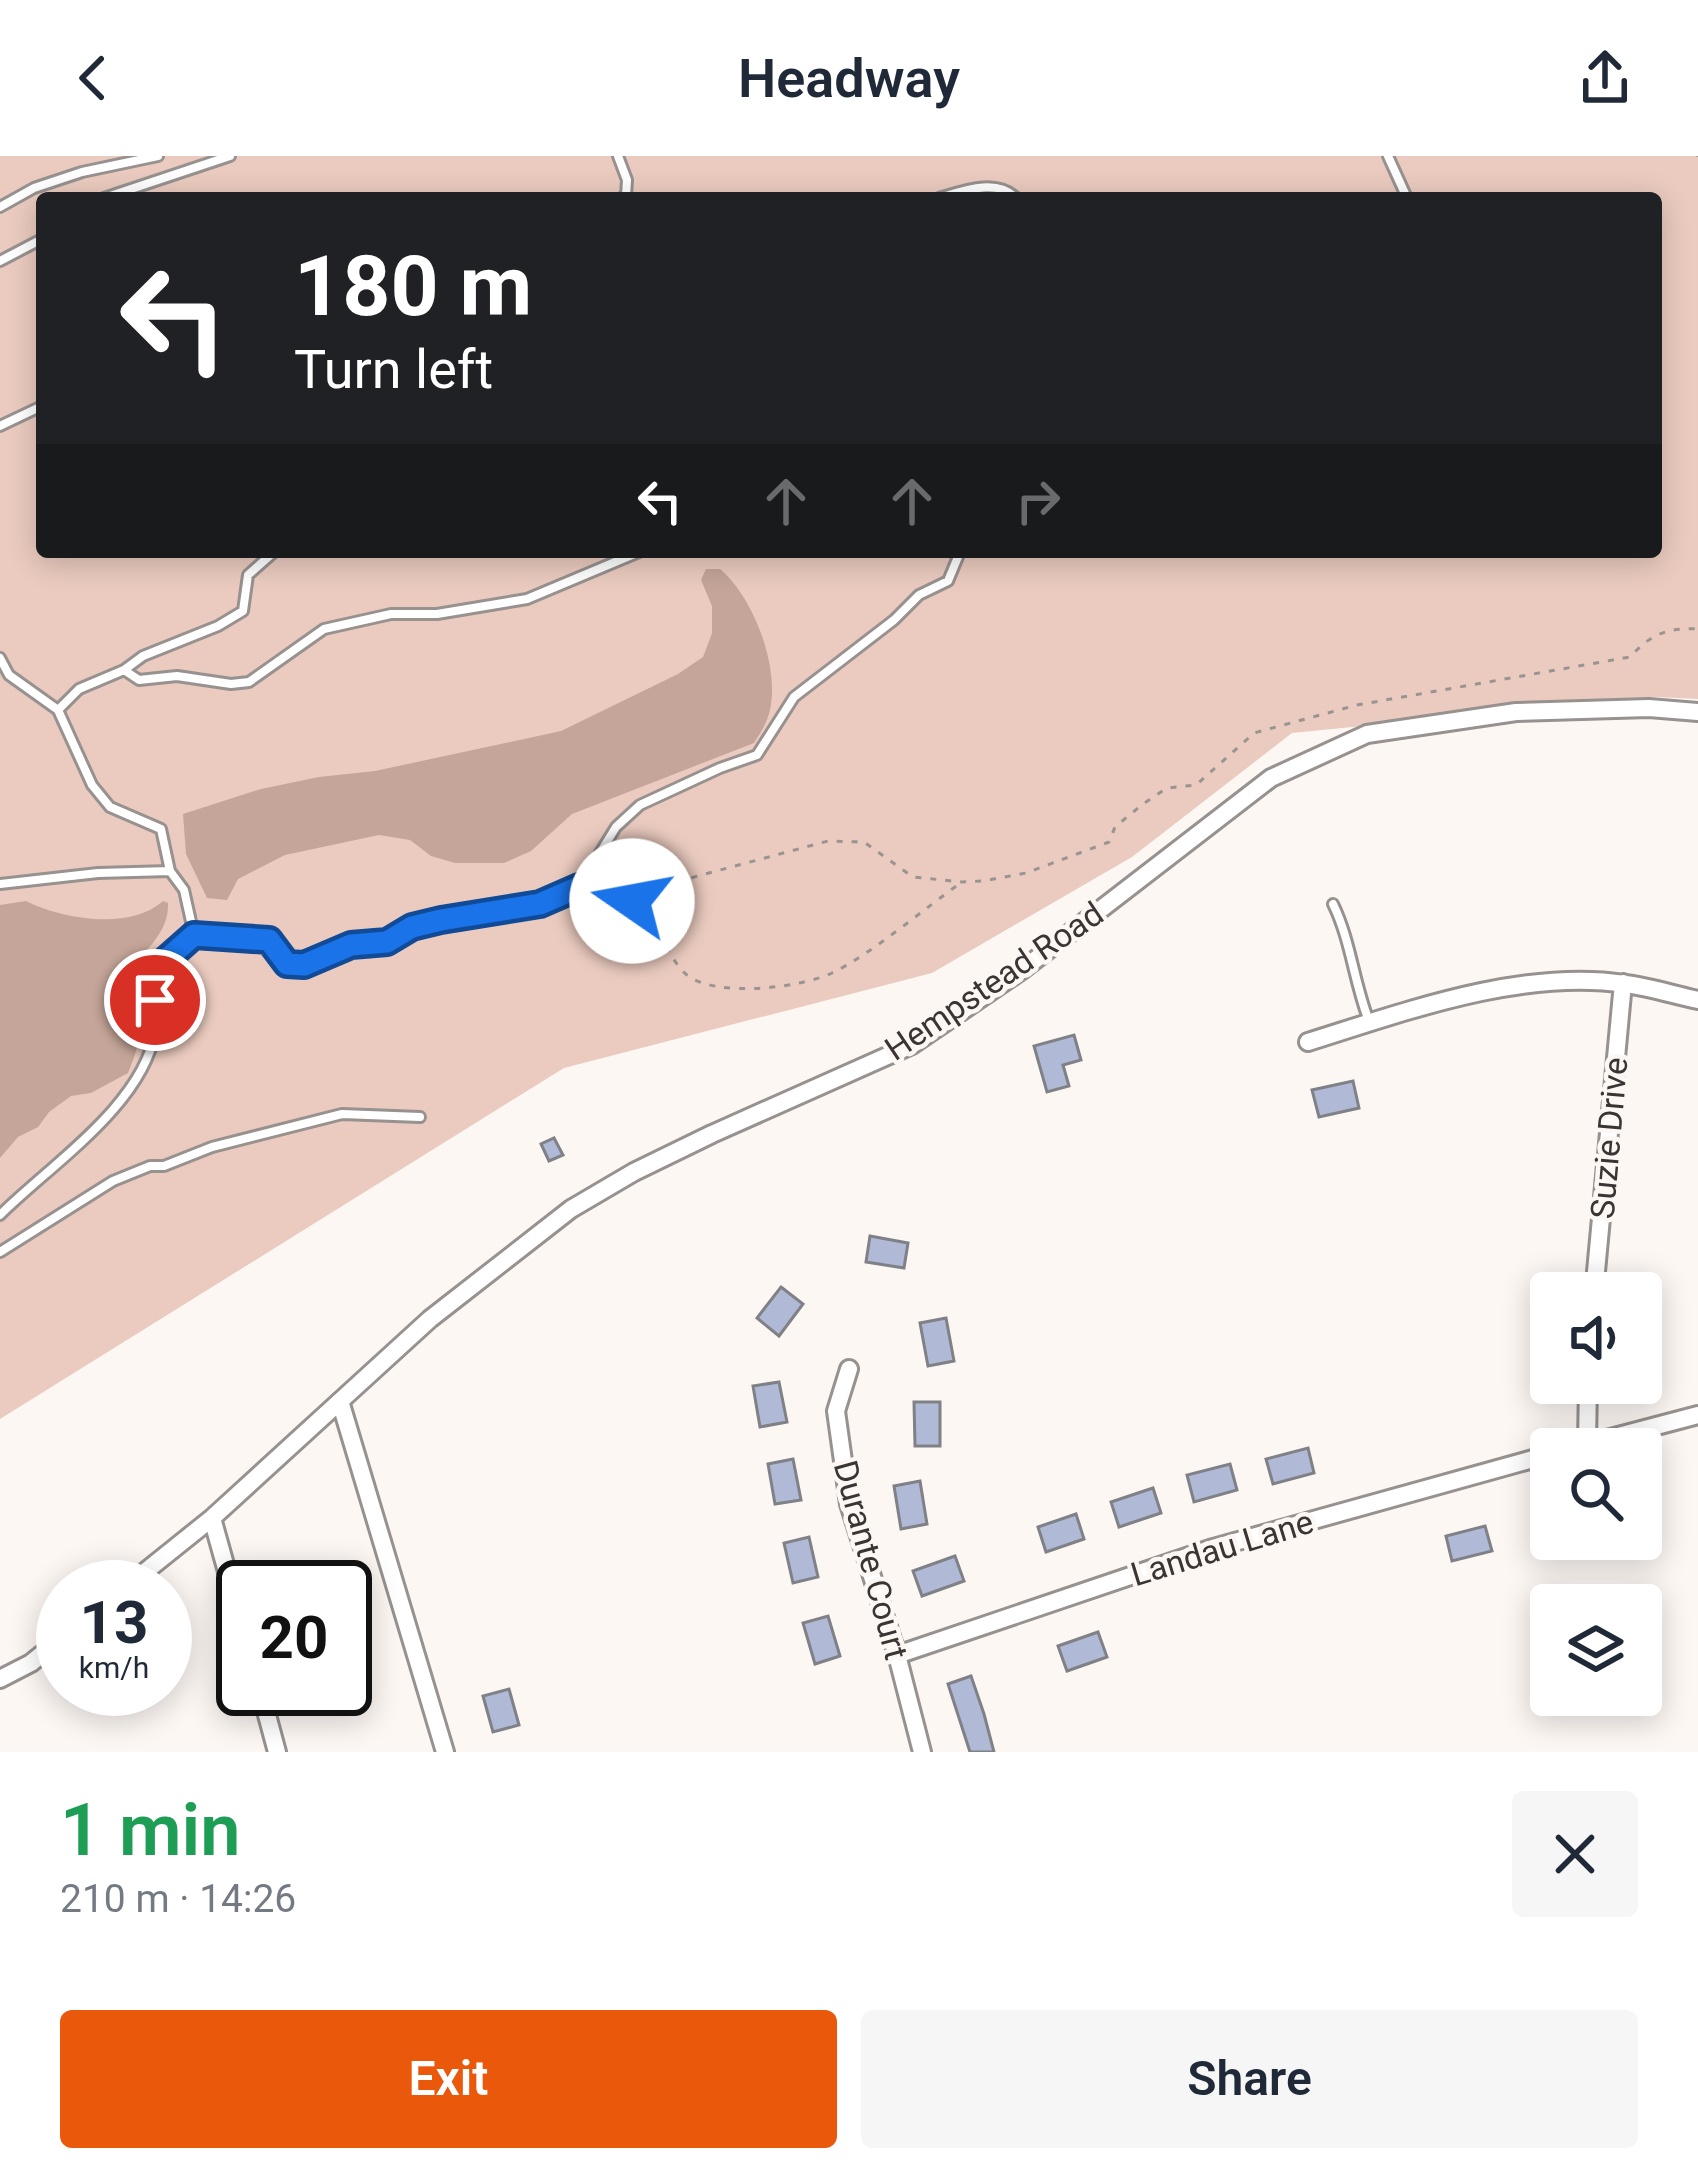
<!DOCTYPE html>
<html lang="en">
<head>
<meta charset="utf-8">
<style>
  :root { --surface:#fff; --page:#f6f6f7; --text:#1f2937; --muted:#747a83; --accent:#ea580c }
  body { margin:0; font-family:Roboto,sans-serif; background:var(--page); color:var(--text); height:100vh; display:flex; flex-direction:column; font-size:45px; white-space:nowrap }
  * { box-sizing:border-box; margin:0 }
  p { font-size:39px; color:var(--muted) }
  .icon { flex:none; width:66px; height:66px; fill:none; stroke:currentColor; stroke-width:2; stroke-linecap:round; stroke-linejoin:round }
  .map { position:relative; height:1596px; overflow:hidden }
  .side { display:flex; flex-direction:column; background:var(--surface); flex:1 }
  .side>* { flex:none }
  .banner { position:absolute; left:36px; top:36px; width:1626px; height:366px; border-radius:12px; box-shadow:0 6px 30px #0003; background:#202124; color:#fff; overflow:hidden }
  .buttons { position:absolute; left:1530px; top:1116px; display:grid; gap:24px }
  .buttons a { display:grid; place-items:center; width:132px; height:132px; border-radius:12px; background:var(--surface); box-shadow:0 6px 30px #0003; font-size:60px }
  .speed { position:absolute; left:36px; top:1404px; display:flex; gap:24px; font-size:60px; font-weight:700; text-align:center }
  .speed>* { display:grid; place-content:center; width:156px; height:156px; border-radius:50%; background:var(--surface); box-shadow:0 6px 30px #0003; line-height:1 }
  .speed small { font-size:30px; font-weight:400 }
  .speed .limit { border:6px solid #111; border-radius:18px; background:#fff; color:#111 }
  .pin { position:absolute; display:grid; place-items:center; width:102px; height:102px; color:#fff; margin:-51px; border:6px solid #fff; border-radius:50%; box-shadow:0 3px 12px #0007 }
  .me { position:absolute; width:132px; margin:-66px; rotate:282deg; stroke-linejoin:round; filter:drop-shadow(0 0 9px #0008) }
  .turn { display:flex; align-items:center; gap:42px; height:252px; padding:0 60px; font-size:54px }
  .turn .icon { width:156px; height:156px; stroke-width:2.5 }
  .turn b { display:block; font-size:84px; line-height:102px }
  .lanes { display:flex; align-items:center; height:114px; padding:0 60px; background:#0003; justify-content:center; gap:60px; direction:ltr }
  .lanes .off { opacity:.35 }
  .round { display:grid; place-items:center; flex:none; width:126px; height:126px; border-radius:12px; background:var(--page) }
  .summary { display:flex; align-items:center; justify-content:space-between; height:204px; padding:0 60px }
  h1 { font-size:72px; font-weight:600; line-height:90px; color:#1e9e55 }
  .primary-button { display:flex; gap:24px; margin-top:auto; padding:24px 60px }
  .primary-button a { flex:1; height:138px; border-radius:12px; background:var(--accent); color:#fff; font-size:48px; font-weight:600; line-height:138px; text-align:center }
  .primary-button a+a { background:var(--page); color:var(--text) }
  header { display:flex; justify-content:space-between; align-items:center; height:156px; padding:0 60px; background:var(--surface); font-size:54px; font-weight:600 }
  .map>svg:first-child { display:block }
  .green { fill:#ebcbbf; fill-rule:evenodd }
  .water { fill:#c5a599 }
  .building { fill:#b0bad6; stroke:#7f8186; stroke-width:3 }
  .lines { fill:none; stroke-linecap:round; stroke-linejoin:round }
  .service-casing { stroke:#97918f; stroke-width:14 }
  .minor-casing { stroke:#97918f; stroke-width:22 }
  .path { stroke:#999492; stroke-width:3; stroke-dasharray:6 9; stroke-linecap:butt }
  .service { stroke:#fff; stroke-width:8 }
  .minor { stroke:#fff; stroke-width:16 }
  .route-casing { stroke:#114b97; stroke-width:30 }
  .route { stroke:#1a73e8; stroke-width:21 }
  .labels { text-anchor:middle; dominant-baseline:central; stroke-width:9; stroke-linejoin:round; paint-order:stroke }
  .street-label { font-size:33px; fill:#383534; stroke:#fdf7f4 }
</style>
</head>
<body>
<header><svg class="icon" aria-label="back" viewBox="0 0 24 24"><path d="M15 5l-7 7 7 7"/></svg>Headway<svg class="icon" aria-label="share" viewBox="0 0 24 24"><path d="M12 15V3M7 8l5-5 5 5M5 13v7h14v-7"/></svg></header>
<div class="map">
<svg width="1698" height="1596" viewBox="0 0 1698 1596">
  <rect width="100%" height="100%" fill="#fdf7f4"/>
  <path class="green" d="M0 0H1698V543L1655 541 1292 577 1132 701 932 817 564 912 0 1263ZM42 42H1656V396H42Z"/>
  <path class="water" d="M706 413H720C754 441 783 517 768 561 765 570 759 579 754 587L572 658 531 695 504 707H455L431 700 410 684 379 679 285 699 238 723 227 744 207 742 186 698 183 658 261 633 319 621 375 615 561 575 678 518 703 501 712 477V450L701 424Z
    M26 745C62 763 130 775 163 745L168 747C169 773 151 789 135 808 143 849 145 878 128 917L91 937 71 940 49 956 38 971 18 981 0 1002V749Z"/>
  <path class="building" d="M1074 879 1081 904 1063 909 1069 930 1047 936 1034 890Z
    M1353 925 1359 952 1319 961 1312 934Z
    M554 982 563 999 549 1005 541 988Z
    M870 1080 908 1087 904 1112 866 1106Z
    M781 1131 803 1148 779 1180 757 1162Z
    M946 1162 954 1205 928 1210 920 1167Z
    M779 1226 787 1266 760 1271 753 1230Z
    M914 1246H940V1290H915Z
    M1308 1292 1314 1317 1273 1328 1266 1303Z
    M793 1303 801 1344 775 1348 768 1308Z
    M1230 1308 1237 1334 1194 1346 1187 1319Z
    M920 1325 927 1368 901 1373 894 1330Z
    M1153 1332 1161 1357 1119 1371 1111 1346Z
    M1076 1358 1084 1383 1046 1396 1038 1371Z
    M1485 1370 1492 1395 1452 1405 1446 1380Z
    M809 1381 818 1421 793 1427 784 1387Z
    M955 1400 964 1425 922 1440 913 1415Z
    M828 1460 840 1500 815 1508 803 1467Z
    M1098 1476 1107 1501 1067 1515 1058 1490Z
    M971 1520 984 1558 994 1596H970L948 1528Z
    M509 1533 519 1569 493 1576 483 1540Z"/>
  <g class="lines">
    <defs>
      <path id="service" d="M618 0 627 24 626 40 621 42
        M1388 0 1407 42
        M104 42 230 0
        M939 42C963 35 996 22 1016 42
        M0 51 34 32 82 16 158 0
        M0 105 42 83
        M0 270 42 250
        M0 502 9 519 58 554 92 629 110 651 161 673 170 715 184 734 194 779 269 784 287 808 304 809 351 789 387 786 412 771 441 764 540 748 579 731 616 671 640 649 720 612 757 599 794 541 894 464 919 439 948 425 960 396
        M124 514 139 524 177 520 231 528 249 526 324 473 391 458H437L527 443 639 396
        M58 554 79 533 124 514 143 500 218 470 243 455 248 419 274 396
        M0 728 98 717 170 715
        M580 731 599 740 660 747
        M1333 748C1351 785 1354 827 1369 865
        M0 1059C49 1010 143 949 155 876 158 855 157 832 159 810L194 779
        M0 1096 113 1025 150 1010H164L212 991 342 958 420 961"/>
      <path id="minor" d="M1308 886C1404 856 1523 812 1625 828 1650 831 1674 839 1698 844
        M1594 1137 1623 827
        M849 1213 836 1255 849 1348 897 1499 922 1596
        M340 1245 445 1596
        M1587 1288 1588 1227
        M1569 1293 1698 1259
        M212 1362 243 1473
        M126 1431 212 1362 430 1163 571 1053 634 1016 712 978 912 889 1022 814 1271 622 1367 578 1516 556 1649 552 1698 556
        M897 1499 1213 1392 1551 1298
        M0 1523 31 1507 63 1481
        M260 1533 277 1596"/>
    </defs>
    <use href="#service" class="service-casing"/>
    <use href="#minor" class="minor-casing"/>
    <path class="path" d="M1698 0V1
      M668 739 683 724 828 685 864 686 913 721 962 726 983 725 1026 717 1109 686 1115 671 1143 648 1167 632 1196 629 1254 577 1357 549 1630 501C1650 479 1667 471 1698 473
      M657 762C663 781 671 806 687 819 716 842 800 832 832 817 870 799 925 752 962 726"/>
    <use href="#service" class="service"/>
    <use href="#minor" class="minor"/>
  </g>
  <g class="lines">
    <defs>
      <path id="route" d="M155 844 159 810 194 779 269 784 287 808 304 809 351 789 387 786 412 771 441 764 540 748 579 731 599 740 632 745"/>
    </defs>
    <use href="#route" class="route-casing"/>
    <use href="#route" class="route"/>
  </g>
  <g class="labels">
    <g class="street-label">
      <text transform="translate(994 825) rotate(-34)">Hempstead Road</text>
      <text transform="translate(1609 982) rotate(-85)">Suzie Drive</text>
      <text transform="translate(1222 1392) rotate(-17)">Landau Lane</text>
      <text transform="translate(871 1404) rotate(75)">Durante Court</text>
    </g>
  </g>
</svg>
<div class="buttons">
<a><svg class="icon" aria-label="sound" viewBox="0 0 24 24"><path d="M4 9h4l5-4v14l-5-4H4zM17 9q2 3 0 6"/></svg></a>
<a><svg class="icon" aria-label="search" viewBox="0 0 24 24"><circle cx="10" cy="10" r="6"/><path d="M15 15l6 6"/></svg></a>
<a><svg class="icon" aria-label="layers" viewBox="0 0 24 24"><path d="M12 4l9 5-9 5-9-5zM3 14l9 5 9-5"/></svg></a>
</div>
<div class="speed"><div>13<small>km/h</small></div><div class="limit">20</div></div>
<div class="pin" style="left:155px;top:844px;background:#d93025"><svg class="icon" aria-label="arrive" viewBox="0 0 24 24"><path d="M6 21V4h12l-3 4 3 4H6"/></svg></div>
<svg class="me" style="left:632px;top:745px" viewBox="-20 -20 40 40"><circle r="19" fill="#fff"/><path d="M0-13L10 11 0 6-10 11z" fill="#1a73e8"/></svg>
<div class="banner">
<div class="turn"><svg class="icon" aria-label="left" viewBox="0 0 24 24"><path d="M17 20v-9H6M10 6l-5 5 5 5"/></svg><div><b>180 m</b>Turn left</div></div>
<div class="lanes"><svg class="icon" aria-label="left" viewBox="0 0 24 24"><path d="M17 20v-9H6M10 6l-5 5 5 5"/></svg><svg class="icon off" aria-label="ahead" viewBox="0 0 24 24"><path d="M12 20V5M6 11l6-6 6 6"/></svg><svg class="icon off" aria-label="ahead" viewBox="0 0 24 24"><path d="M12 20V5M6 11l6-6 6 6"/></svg><svg class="icon off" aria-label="right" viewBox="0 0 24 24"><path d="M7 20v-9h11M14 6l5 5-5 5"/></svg></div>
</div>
</div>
<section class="side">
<div class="summary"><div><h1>1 min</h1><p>210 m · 14:26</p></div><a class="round"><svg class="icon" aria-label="close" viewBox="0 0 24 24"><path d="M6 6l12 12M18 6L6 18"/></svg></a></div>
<div class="primary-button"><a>Exit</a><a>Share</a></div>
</section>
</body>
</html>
